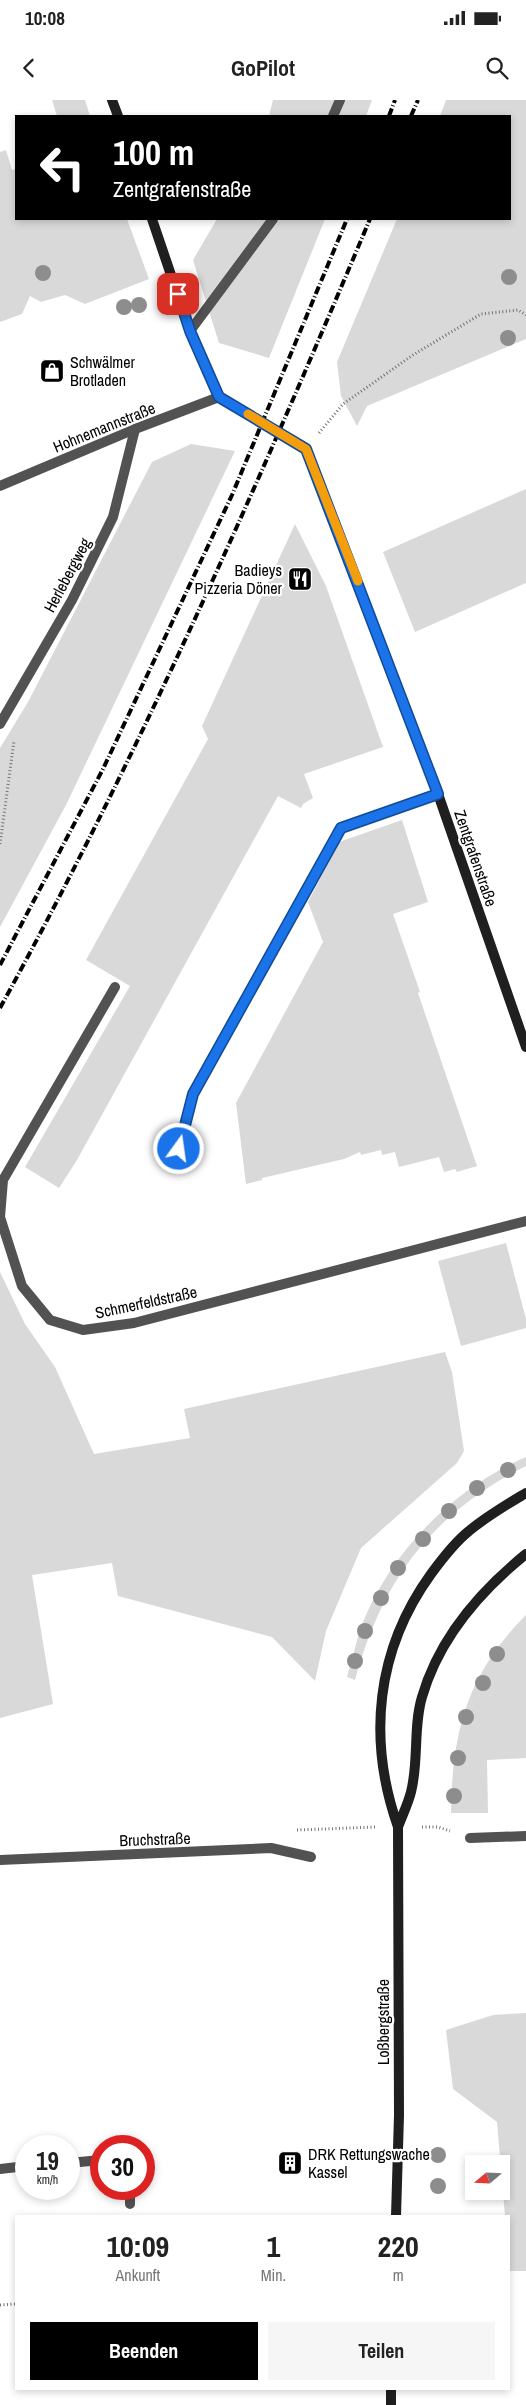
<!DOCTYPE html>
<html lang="de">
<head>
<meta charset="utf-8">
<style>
  :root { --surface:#fff; --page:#f6f6f6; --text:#222; --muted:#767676; --accent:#000 }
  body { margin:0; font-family:"Archivo Narrow",sans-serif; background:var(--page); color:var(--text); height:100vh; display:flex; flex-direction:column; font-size:19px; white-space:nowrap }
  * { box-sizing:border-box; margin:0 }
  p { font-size:16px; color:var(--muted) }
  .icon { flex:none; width:28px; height:28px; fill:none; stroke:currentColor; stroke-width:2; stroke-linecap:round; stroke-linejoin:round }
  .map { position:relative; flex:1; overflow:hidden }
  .side { position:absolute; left:15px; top:2115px; width:495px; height:175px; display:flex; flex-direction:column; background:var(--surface); border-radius:0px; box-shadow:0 2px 8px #0003 }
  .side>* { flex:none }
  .top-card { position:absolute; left:15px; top:15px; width:496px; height:105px; border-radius:0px; box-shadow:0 2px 8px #0003; background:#000; color:#fff; overflow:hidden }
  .needle { width:32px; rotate:251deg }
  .controls { position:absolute; left:465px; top:2055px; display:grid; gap:10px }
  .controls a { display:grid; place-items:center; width:45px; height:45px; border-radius:0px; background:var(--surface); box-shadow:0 2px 8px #0003; font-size:25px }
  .speed { position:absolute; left:15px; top:2035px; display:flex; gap:10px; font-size:25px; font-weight:700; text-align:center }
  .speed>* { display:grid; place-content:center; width:65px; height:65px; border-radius:50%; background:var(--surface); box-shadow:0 2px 8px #0003; line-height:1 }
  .speed small { font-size:12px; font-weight:400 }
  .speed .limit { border:8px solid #d22; background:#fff; color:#111 }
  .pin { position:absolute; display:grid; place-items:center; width:42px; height:42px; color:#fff; margin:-21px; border-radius:10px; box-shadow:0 2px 8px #0006 }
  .me { position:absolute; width:55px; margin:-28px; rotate:14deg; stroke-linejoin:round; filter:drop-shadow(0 0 4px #0008) }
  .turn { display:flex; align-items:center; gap:18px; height:105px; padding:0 15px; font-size:22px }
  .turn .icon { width:65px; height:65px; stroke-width:2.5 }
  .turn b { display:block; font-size:35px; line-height:42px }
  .eta { display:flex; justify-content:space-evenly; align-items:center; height:85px; text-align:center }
  .eta b { font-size:30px; font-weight:700; line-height:35px }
  .button { display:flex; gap:10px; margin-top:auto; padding:10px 15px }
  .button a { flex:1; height:58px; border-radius:0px; background:var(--accent); color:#fff; font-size:20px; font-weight:700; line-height:58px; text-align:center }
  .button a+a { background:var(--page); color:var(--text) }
  .status { display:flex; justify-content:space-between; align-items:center; height:35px; padding:0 25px; background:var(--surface); direction:ltr }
  .status svg { height:14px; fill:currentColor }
  header { display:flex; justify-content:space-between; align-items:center; height:65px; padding:0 15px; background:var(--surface); font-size:22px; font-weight:700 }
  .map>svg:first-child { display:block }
  .green { fill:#d9d9d9 }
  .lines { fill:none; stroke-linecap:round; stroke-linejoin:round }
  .path { stroke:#747474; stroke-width:3; stroke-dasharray:1 2.5; stroke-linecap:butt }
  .lane { stroke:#525252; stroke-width:10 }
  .street { stroke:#525252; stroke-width:10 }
  .secondary { stroke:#1f1f1f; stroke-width:10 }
  .rail { stroke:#000; stroke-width:4; stroke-dasharray:8 2.5 1 2.5; stroke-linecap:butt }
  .tree { fill:#8d8d8d }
  .route-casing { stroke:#114b97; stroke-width:12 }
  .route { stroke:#1a73e8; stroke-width:9 }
  .slow { stroke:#f59e0b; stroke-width:9 }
  .labels { text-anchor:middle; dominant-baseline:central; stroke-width:4.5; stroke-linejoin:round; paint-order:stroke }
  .poi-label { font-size:16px; fill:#000; stroke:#fff; text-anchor:start }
  .street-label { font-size:16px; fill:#000; stroke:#fff }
</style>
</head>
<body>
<div class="status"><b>10:08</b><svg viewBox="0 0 49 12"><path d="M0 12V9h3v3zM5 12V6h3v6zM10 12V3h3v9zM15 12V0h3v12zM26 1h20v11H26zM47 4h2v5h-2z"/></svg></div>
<header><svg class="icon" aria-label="back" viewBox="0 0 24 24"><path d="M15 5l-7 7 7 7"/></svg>GoPilot<svg class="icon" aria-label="search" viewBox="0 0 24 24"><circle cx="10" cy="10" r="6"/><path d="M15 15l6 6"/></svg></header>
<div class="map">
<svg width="526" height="2305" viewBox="0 0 526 2305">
  <rect width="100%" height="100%" fill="#fff"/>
  <path class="green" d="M52 0H85L90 16H57Z
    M273 0H372L366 16H269Z
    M446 0H526V239L367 306 357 326 341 296 337 262 397 119H510V16H440Z
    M6 50 12 70 16 69V119H127L149 179 85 204 65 195 41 202 30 196 22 214 0 222V52Z
    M217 119H325L269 258 219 243 193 160Z
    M191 344 235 351 66 705 0 827V648L28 602 152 362Z
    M526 389V483L415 532 383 452Z
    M295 424 326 486 383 647 304 674 313 698 303 704 301 708 278 696 77 1060 59 1088 25 1067 130 886 86 860 208 639 202 626Z
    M402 720 428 802 393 814 420 892 418 893 477 1066 457 1072 455 1069 444 1072 439 1057 399 1067 395 1052 382 1055 381 1050 361 1055 360 1052 344 1059 262 1078V1080L246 1084 236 1003 323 842 308 802 339 742Z
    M506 1143 526 1219V1228L461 1246 438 1161Z
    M0 1172 25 1224 55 1267 94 1354 190 1338 184 1309 445 1252 452 1272 464 1351 457 1363 361 1448 326 1531 315 1581 272 1537 118 1496 112 1463 32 1475 53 1604 0 1618Z
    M526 1357V1366C432 1414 383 1478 355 1580L347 1577C351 1563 355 1548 359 1533 386 1456 452 1389 526 1357Z
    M526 1515V1658L487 1660 488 1713H451C452 1632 467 1574 526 1515Z
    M526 1913V2171H510L509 2116H505L497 2022 453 1989 446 1930 493 1915Z"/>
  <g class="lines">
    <path class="path" d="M319 333 343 304 413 255 481 214 518 210 526 215
      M0 744 14 641
      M422 1727H438L450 1731
      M297 1730 376 1727
      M0 2205 16 2204"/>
    <path class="lane" d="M333 16 340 0
      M190 231 273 119
      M0 624 72 500 113 417 135 329"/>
    <path class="street" d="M0 386 135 329 219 297
      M115 887 3 1080 0 1117 22 1186 50 1220 83 1230 134 1223 526 1121
      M179 1049 193 994 341 728 438 694
      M470 1738 526 1736
      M0 1760 271 1748 311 1757
      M69 2063 101 2060
      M0 2069 26 2066
      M130 2089V2104"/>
    <path class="secondary" d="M112 0 118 16
      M152 119 190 231 219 297 306 349 438 694 526 947
      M398 1727C402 1716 408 1704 411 1692 419 1661 413 1627 422 1597 439 1538 479 1492 526 1454
      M396 2116 399 2015 398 1727C367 1639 376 1550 431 1474 442 1459 455 1442 469 1431 487 1416 506 1405 526 1393
      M391 2305V2289"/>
    <path class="rail" d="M389 16 395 0
      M411 16 418 0
      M0 865 103 669 232 395 347 119
      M0 908C140 653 257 387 370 119"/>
  </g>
  <g class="tree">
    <circle cx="43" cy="173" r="8"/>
    <circle cx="509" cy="177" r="8"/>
    <circle cx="139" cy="205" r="8"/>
    <circle cx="124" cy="207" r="8"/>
    <circle cx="508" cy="238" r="8"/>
    <circle cx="508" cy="1370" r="8"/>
    <circle cx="477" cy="1388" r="8"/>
    <circle cx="449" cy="1411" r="8"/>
    <circle cx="423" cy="1439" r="8"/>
    <circle cx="398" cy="1468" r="8"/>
    <circle cx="381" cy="1498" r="8"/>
    <circle cx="365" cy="1531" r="8"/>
    <circle cx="497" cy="1554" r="8"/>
    <circle cx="355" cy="1561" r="8"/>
    <circle cx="483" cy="1583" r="8"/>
    <circle cx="466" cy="1617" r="8"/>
    <circle cx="458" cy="1658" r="8"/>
    <circle cx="454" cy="1696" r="8"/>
    <circle cx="438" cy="2055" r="8"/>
    <circle cx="438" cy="2086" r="8"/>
  </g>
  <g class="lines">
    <defs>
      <path id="route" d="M178 194 190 231 219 297 306 349 438 694 341 728 193 994 179 1049"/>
    </defs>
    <use href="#route" class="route-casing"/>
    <use href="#route" class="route"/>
    <path class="slow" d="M248 314 306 349 358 481"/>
  </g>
  <defs>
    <symbol id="shop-square" viewBox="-11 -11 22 22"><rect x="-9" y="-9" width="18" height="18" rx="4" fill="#000" stroke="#fff"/><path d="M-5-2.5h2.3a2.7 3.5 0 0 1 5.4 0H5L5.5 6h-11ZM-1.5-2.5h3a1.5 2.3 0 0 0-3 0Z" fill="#fff"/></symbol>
    <symbol id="restaurant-square" viewBox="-11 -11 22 22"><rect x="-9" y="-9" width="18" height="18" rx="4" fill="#000" stroke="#fff"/><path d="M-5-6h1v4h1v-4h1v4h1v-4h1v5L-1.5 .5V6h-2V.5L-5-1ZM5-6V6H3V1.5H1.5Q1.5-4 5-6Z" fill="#fff"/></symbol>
    <symbol id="building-square" viewBox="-11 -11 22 22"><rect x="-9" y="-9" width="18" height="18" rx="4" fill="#000" stroke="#fff"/><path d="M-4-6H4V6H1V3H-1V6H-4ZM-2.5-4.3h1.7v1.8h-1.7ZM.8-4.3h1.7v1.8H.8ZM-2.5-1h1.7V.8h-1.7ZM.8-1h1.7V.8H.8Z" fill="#fff"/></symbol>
  </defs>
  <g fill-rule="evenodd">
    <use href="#shop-square" x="38" y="257" width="28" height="28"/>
    <use href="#restaurant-square" x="286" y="465" width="28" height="28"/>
    <use href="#building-square" x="276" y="2049" width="28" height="28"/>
  </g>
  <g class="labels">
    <g class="poi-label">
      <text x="70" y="262">Schwälmer<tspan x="70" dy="18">Brotladen</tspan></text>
      <text x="282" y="470" text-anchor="end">Badieys<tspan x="282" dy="18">Pizzeria Döner</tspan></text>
      <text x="308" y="2054">DRK Rettungswache<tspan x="308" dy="18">Kassel</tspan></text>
    </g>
    <g class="street-label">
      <text transform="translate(104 327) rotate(-22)">Hohnemannstraße</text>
      <text transform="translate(67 475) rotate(-62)">Herlebergweg</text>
      <text transform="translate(476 758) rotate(71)">Zentgrafenstraße</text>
      <text transform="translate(146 1202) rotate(-12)">Schmerfeldstraße</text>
      <text transform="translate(155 1739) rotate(-2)">Bruchstraße</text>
      <text transform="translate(383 1922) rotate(-90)">Loßbergstraße</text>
    </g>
  </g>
</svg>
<div class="controls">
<a><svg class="needle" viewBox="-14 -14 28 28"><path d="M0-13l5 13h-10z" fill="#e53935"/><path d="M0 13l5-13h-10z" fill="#767676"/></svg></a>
</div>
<div class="speed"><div>19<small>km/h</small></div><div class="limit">30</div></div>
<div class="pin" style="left:178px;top:194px;background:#d93025"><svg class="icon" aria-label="arrive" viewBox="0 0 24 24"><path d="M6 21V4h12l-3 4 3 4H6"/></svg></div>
<svg class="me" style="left:179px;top:1049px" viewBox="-20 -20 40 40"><circle r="17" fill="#1a73e8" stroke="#fff" stroke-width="3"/><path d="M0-11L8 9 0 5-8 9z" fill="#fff"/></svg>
<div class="top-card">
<div class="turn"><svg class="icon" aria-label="left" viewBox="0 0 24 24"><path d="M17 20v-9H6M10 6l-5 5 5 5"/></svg><div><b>100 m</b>Zentgrafenstraße</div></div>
</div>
<section class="side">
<div class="eta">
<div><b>10:09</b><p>Ankunft</p></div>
<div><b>1</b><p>Min.</p></div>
<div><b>220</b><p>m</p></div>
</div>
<div class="button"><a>Beenden</a><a>Teilen</a></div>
</section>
</div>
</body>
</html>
